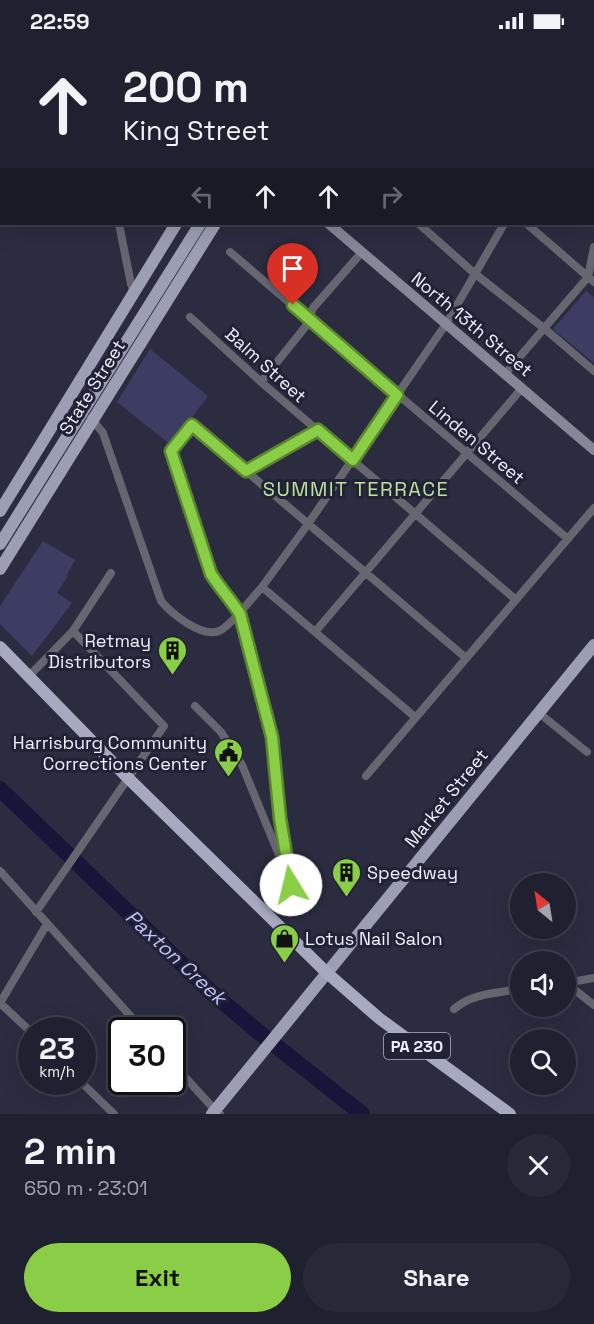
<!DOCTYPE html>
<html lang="en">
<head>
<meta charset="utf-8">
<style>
  :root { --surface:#202130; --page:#282938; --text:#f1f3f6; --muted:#a2a3ab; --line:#3d3e4c; --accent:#8ace47 }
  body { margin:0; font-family:"Space Grotesk",sans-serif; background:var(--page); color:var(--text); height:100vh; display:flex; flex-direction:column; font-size:22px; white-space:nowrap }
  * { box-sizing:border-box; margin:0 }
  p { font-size:20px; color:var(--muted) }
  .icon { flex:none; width:33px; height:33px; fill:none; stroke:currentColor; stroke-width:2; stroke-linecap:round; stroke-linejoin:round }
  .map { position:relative; height:1072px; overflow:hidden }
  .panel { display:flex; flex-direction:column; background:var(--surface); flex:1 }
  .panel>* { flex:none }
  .guide { position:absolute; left:0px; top:0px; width:594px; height:183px; box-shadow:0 6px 24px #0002,0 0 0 2px var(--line); background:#202130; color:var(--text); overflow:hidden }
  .needle { width:39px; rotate:330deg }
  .tools { position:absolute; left:510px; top:831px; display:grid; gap:12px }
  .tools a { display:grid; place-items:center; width:66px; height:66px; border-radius:50%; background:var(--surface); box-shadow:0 6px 24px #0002,0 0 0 2px var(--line); font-size:30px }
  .speed { position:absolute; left:18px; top:975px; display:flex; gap:12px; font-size:30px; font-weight:700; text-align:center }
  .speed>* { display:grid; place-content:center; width:78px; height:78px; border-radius:50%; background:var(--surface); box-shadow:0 6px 24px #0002,0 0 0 2px var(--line); line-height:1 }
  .speed small { font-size:15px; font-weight:400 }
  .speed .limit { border:3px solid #111; border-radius:9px; background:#fff; color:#111 }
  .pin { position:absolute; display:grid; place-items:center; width:51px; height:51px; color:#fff; margin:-62px -26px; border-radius:50% 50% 50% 0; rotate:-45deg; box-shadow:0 0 6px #0007 }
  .pin .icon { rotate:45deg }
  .me { position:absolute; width:66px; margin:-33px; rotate:351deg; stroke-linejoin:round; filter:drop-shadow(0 0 4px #0008) }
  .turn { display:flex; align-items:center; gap:21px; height:126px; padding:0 24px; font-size:27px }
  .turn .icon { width:78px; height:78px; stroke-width:2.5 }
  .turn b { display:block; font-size:42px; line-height:51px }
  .lanes { display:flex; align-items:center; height:57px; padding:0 24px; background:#0003; justify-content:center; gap:30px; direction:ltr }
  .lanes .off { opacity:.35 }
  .round { display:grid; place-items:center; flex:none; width:63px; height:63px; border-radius:32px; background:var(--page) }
  .headline { display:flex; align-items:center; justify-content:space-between; height:102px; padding:0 24px }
  h1 { font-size:36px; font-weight:700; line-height:45px }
  .cta { display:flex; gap:12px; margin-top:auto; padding:12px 24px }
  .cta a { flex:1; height:69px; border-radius:36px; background:var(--accent); color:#111; font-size:24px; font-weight:700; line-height:69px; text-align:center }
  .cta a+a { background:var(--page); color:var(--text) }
  .status { display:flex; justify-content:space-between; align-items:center; height:42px; padding:0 30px; background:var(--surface); direction:ltr }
  .status svg { height:16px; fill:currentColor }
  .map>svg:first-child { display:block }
  .green { fill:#3d3d64 }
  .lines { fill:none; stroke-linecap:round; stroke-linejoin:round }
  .river { stroke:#18153b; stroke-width:16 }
  .minor { stroke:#666671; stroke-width:8 }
  .secondary { stroke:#858696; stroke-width:10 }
  .primary { stroke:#9c9eb3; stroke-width:12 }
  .trunk { stroke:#a7a9c0; stroke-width:12 }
  .minor-bridge { stroke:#666671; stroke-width:8 }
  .route-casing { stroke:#5a862e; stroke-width:15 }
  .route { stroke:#8ace47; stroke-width:10 }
  .labels { text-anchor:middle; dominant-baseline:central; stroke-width:6; stroke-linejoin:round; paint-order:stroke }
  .shield { fill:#212235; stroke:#b0b2c1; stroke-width:1.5 }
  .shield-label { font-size:16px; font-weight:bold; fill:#eef0fd }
  .street-label { font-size:18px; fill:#eef0fd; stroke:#212235 }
  .poi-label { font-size:18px; fill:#eef0fd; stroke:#212235; text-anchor:end }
  .neighbourhood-label { font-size:20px; letter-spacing:1.5px; fill:#bce39e; stroke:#212235 }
  .water-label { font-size:20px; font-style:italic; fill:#bfc2fb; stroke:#212235 }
</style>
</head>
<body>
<div class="status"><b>22:59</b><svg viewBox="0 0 49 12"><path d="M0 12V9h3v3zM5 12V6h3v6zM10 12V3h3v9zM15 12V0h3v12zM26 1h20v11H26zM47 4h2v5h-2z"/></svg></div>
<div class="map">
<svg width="594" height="1072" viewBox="0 0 594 1072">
  <rect width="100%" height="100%" fill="#2b2c40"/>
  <path class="green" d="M0 0H159V2H2L1 141 0 140Z
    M586 249 594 255V321L553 287Z
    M150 307 208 354 171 403 117 360Z
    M43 499 75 518 67 533 68 534 57 551 72 561 32 614 0 582V564Z"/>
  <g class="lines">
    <path class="river" d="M0 747 211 950 261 992 362 1072"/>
    <path class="minor" d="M478 0 481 2
      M171 2 172 0
      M233 2 234 0
      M394 2 395 0
      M592 10 594 7
      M592 52H594
      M119 182 131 242 134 250
      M419 182 474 231 545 287 594 329
      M527 182 594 240
      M230 210 568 497
      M190 275 261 340 515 557
      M505 332 588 235 594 205
      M261 340 306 284 313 266 362 210
      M91 376 103 391 161 559C171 571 201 596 219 589 224 587 230 581 234 577
      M246 429 318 388
      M262 545 415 675
      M243 567 262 545 308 482 446 282 504 182
      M315 590 522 346
      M29 634 73 589 111 531
      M195 664 221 690 242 723 286 830
      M539 671 587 710
      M366 734 594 466
      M0 829 143 988
      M262 869 291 843 281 776 272 695 240 572C231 558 220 546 211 532L171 409 192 383 466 616
      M36 870 164 684 73 589
      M566 941 594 963
      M566 941 594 936
      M454 967C472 951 498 951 520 947
      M32 991 0 961 47 882
      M172 1021 215 1068 220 1072
      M81 1040 114 1072"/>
    <path class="secondary" d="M329 182 594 408"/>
    <path class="primary" d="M321 2 322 0
      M0 469 176 182
      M0 502 200 182
      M0 527 215 182
      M212 1072 594 603"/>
    <path class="trunk" d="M0 605 128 736 327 931 380 977 510 1072"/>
    <path class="minor-bridge" d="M234 577 243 567"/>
  </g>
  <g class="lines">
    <defs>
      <path id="route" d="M291 843 280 776 272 695 240 572C231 558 220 546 211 532L171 409 192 383 246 429 318 388 353 418 397 353 293 263"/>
    </defs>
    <use href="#route" class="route-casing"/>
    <use href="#route" class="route"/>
  </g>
  <defs>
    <symbol id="building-pin" viewBox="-11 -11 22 30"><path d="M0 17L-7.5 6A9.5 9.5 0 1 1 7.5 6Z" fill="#8ace47" stroke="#212235"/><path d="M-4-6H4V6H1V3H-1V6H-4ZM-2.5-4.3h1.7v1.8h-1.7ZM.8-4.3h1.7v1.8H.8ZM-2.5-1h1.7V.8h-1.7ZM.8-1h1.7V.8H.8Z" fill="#111"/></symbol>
    <symbol id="civic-pin" viewBox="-11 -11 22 30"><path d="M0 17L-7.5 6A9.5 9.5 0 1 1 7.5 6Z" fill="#8ace47" stroke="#212235"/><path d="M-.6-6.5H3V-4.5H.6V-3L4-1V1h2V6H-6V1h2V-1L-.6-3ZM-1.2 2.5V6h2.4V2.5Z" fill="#111"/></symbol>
    <symbol id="shop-pin" viewBox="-11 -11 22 30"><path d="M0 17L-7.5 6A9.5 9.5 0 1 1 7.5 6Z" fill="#8ace47" stroke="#212235"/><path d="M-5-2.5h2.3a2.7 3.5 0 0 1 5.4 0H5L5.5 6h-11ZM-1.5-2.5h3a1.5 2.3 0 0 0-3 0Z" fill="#111"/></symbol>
  </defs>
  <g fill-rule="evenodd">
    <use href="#building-pin" x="156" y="592" width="33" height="45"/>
    <use href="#civic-pin" x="212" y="694" width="33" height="45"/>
    <use href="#building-pin" x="330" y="814" width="33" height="45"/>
    <use href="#shop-pin" x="268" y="880" width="33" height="45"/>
  </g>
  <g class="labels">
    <rect class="shield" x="384" y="991" width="66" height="26" rx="4.5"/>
    <g class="shield-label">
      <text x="417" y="1004">PA 230</text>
    </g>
    <g class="street-label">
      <text transform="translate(472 282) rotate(40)">North 13th Street</text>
      <text transform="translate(266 323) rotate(42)">Balm Street</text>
      <text transform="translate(92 345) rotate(-58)">State Street</text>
      <text transform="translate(477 400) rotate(40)">Linden Street</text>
      <text transform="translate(446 756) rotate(-51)">Market Street</text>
    </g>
    <g class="poi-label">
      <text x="151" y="598">Retmay<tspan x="151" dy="21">Distributors</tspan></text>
      <text x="207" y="700">Harrisburg Community<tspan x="207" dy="21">Corrections Center</tspan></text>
      <text x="367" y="830" text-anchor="start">Speedway</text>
      <text x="305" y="896" text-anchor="start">Lotus Nail Salon</text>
    </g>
    <g class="neighbourhood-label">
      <text x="356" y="447">SUMMIT TERRACE</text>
    </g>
    <g class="water-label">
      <text transform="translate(176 915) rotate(43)">Paxton Creek</text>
    </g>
  </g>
</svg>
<div class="tools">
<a><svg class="needle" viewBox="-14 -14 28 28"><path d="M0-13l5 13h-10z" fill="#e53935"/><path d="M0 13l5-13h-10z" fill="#a2a3ab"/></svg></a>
<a><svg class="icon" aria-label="sound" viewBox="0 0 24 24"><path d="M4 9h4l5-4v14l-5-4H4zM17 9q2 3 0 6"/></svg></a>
<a><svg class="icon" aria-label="search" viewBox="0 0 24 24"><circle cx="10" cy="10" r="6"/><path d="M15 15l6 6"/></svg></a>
</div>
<div class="speed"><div>23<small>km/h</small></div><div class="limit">30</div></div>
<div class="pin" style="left:293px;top:263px;background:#d93025"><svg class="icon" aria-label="arrive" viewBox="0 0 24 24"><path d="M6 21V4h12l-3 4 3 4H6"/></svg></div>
<svg class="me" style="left:291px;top:843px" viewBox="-20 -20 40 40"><circle r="19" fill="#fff"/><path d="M0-13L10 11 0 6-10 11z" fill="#8ace47"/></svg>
<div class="guide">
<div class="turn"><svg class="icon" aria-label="ahead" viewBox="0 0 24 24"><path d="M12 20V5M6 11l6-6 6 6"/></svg><div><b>200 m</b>King Street</div></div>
<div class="lanes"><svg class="icon off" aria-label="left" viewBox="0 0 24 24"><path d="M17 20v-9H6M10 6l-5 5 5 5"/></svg><svg class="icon" aria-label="ahead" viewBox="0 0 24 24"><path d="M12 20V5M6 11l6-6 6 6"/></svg><svg class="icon" aria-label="ahead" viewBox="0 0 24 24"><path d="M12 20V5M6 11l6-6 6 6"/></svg><svg class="icon off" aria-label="right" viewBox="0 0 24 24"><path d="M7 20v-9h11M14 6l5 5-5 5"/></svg></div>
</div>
</div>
<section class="panel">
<div class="headline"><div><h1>2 min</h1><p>650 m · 23:01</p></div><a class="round"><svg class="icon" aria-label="close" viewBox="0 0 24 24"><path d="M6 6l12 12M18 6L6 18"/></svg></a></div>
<div class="cta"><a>Exit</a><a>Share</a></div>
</section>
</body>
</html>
